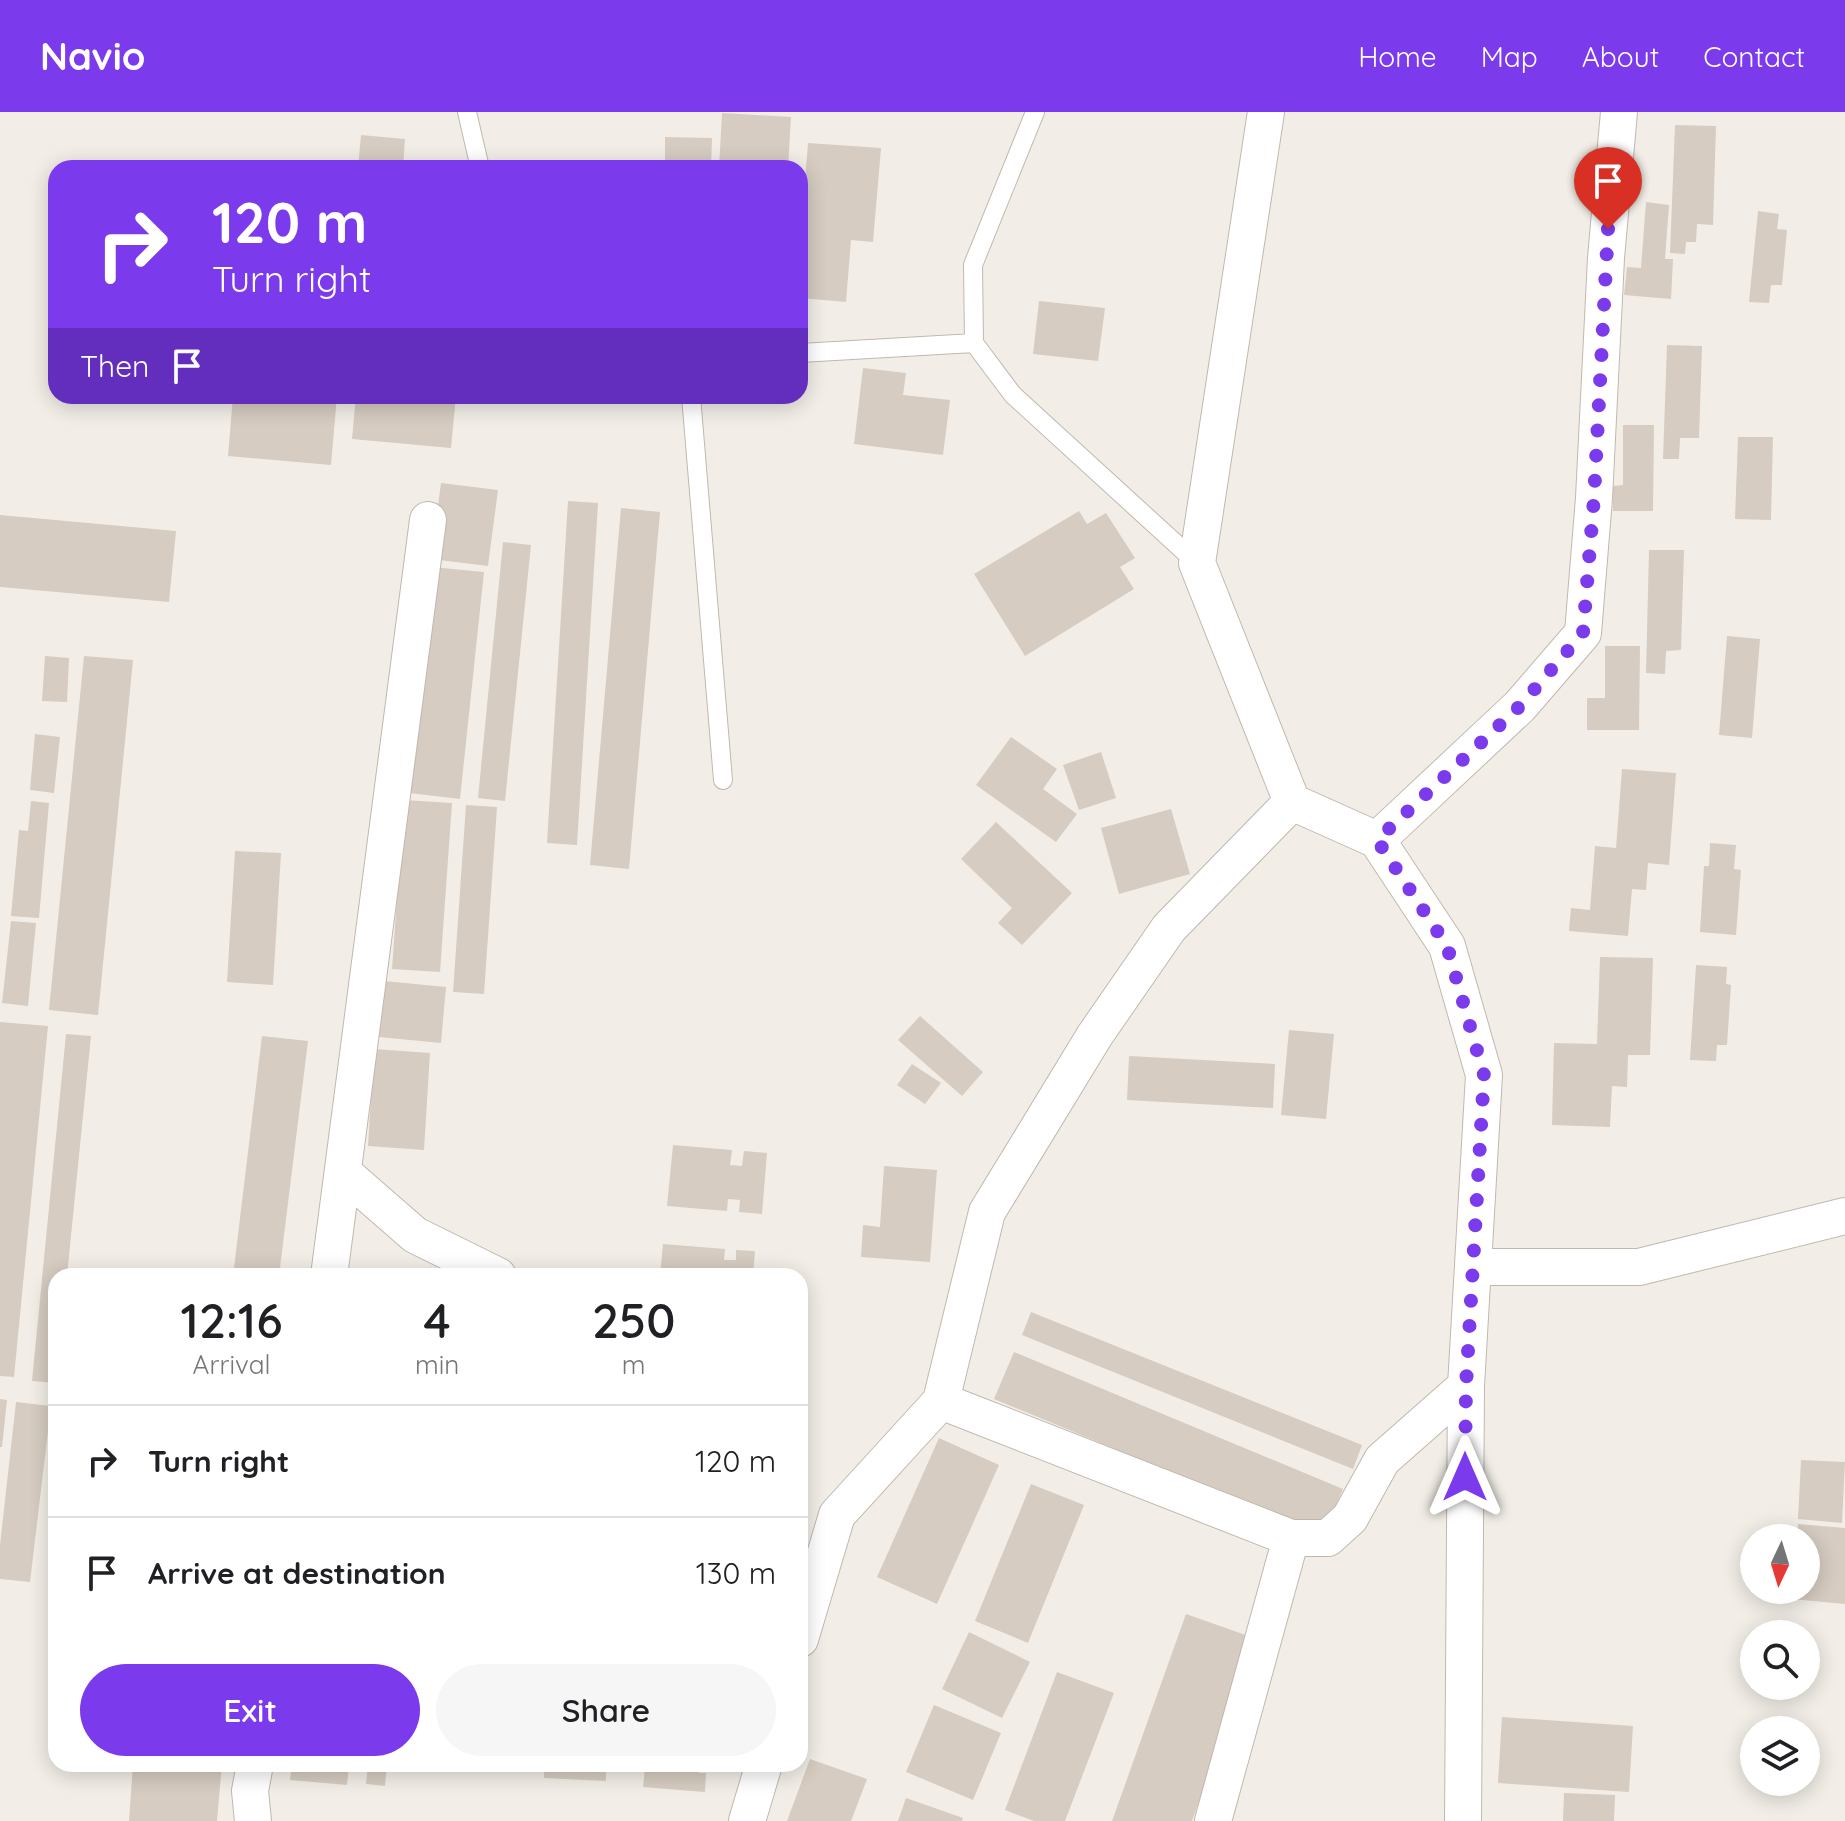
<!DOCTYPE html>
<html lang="en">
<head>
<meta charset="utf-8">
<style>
  :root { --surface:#fff; --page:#f6f6f6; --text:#202124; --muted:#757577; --line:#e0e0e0; --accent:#7c3aed }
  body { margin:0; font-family:Quicksand,sans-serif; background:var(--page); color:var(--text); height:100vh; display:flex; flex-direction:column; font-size:30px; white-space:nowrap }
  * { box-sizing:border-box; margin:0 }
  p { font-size:26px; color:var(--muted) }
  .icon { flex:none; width:44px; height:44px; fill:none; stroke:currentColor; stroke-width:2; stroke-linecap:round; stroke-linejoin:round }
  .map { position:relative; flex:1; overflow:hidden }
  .details { position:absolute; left:48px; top:1156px; width:760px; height:504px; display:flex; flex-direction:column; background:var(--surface); border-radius:24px; box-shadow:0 4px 20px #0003 }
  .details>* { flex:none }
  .banner { position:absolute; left:48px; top:48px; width:760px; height:244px; border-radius:24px; box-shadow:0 4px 20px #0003; background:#7c3aed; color:#fff; overflow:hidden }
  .needle { width:52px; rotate:184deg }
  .controls { position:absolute; left:1740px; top:1412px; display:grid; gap:16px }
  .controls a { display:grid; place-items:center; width:80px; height:80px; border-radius:50%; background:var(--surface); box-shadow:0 4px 20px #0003; font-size:40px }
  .pin { position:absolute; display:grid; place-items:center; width:68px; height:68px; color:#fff; margin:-82px -34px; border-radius:50% 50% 50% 0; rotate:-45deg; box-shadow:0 0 8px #0007 }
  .pin .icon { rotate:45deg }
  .me { position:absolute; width:88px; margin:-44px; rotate:0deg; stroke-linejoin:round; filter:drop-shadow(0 0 6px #0008) }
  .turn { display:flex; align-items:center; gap:28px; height:168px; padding:0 32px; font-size:36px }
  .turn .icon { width:104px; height:104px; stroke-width:2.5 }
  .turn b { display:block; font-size:56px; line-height:68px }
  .then { display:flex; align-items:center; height:76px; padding:0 32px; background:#0003; gap:16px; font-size:30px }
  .eta { display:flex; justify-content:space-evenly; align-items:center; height:136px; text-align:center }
  .eta b { font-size:48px; font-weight:600; line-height:56px }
  .action { display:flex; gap:16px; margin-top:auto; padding:16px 32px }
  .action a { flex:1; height:92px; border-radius:48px; background:var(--accent); color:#fff; font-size:32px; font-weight:600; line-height:92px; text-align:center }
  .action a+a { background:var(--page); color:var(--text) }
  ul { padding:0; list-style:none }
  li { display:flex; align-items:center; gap:24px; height:112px; padding:0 32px; border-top:2px solid var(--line) }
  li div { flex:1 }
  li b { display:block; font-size:30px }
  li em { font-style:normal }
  header { display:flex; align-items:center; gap:48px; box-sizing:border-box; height:112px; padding:0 40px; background:var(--accent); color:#fff }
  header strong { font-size:38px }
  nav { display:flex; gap:44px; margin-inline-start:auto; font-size:28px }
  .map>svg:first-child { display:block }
  .building { fill:#d6ccc1 }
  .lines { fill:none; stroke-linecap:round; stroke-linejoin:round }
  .service-casing { stroke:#c0b8ae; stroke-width:20 }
  .minor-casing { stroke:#c0b8ae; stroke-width:38 }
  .service { stroke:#fff; stroke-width:18 }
  .minor { stroke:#fff; stroke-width:36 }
  .route { stroke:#7c3aed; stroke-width:14; stroke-dasharray:0 25.2 }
</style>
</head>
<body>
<header>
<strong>Navio</strong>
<nav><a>Home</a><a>Map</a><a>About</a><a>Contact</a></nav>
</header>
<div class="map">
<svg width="1845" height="1709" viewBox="0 0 1845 1709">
  <rect width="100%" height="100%" fill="#f2eee7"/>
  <path class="building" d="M722 1 791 5 788 56H719Z
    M1675 13 1716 14 1713 113 1697 112 1696 130H1686L1685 142 1670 141Z
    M361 23 405 27 403 56H358Z
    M665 25 712 26 711 56H665Z
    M808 31 881 36 873 130 851 128 846 190 800 186V128Z
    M1646 90 1669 93 1665 147H1673L1671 187 1624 183 1627 155 1641 156Z
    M1758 99 1779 102 1777 117 1787 118 1782 173H1771L1769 191 1749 190Z
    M1039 189 1105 196 1098 249 1033 242Z
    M1667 233 1702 234 1699 326H1680L1679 347H1663Z
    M863 256 906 261 903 283 950 288 943 343 854 332Z
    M233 284H337L331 353 228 344Z
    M356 284H456L451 336 352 327Z
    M1623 313H1654L1653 399H1613V374L1623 373Z
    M1738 325H1773L1771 408 1735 407Z
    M441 371 498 378 488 454 431 447Z
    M568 389 598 391 577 733 547 731Z
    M621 396 660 400 629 757 590 753Z
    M1079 399 1087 412 1106 401 1135 446 1120 455 1134 477 1025 544 974 462Z
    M0 403 176 419 169 490 0 475Z
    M503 430 531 433 505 689 478 686Z
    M1649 438H1684L1681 538 1666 539 1665 562 1646 561Z
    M432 455 484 460 460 687 409 681Z
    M1727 524 1760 527 1752 626 1719 623Z
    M1605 534H1640L1639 618H1587V586H1605Z
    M45 544 69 546 67 590 42 589Z
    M84 544 133 548 98 903 49 898Z
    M35 622 60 625 54 681 30 678Z
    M1011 625 1057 657 1043 677 1077 702 1056 730 976 673Z
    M1101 640 1116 686 1079 698 1063 653Z
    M1622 657 1676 661 1669 753 1648 751 1646 778 1632 777 1628 824 1569 819 1571 796 1590 798 1595 734 1616 736Z
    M404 688 452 691 440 860 392 857Z
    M31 689 49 691 39 806 11 804 19 718 28 719Z
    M466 693 497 695 484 882 453 880Z
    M1171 697 1190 762 1119 782 1101 716Z
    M996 710 1072 781 1022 833 998 811 1012 796 961 747Z
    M1710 731 1736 733 1734 757 1741 758 1736 823 1700 820 1704 754H1709Z
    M235 739 281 741 273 873 227 870Z
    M11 809 36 811 28 894 2 891Z
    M1600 845 1653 846 1650 943H1628L1627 975 1612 974 1610 1015 1552 1013 1554 931 1597 932Z
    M1696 853 1727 855 1726 872 1731 873 1727 933H1717L1716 949 1690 948Z
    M384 869 446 875 441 931 379 925Z
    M920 904 983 960 962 984 898 928Z
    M0 910 48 914 14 1265 0 1264Z
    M1289 918 1334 922 1326 1007 1281 1003Z
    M66 922 91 924 67 1164H56V1271L32 1269Z
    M262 924 308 929 279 1164H233Z
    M374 937 430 941 424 1038 368 1034Z
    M1129 944 1275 952 1273 996 1127 988Z
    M912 952 941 971 925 992 897 973Z
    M673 1033 732 1038 730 1053 742 1054 744 1039 767 1041 762 1102 739 1100 740 1088 728 1087 727 1099 667 1094Z
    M884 1054 937 1058 930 1150 861 1145 863 1113 880 1115Z
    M663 1132 725 1137 724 1148H736V1138L755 1139 753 1164H660Z
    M1031 1200 1362 1333 1353 1357 1022 1223Z
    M1014 1240 1343 1377 1323 1423 994 1287Z
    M0 1287 7 1288 2 1335H0Z
    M16 1290 51 1294 30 1470 0 1467V1433Z
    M939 1326 999 1353 937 1492 877 1465Z
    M1801 1348 1845 1350 1842 1411 1798 1407Z
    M1031 1372 1084 1393 1028 1531 975 1509Z
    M1798 1412 1845 1416V1492L1792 1487 1793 1478H1806V1426H1797Z
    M1186 1502 1257 1527 1192 1709H1112Z
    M969 1520 1030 1550 1002 1606 942 1577Z
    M1057 1560 1114 1581 1065 1709H1034L1005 1698Z
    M934 1593 1001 1621 973 1688 906 1660Z
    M1502 1605 1633 1614 1629 1680 1498 1671Z
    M810 1647 867 1667 851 1709H787Z
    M133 1652H222L217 1709H129Z
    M292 1652H349L347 1673 290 1668Z
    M368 1652H387L385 1674 366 1672Z
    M544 1652H606V1669L544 1666Z
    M659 1652H699V1661H706L705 1680 643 1675 645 1656 659 1657Z
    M1564 1681 1615 1683 1614 1709H1563Z
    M906 1686 963 1706 962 1709H898Z"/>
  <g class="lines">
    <defs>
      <path id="service" d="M467 0 480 56
        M1035 0 973 153 974 231 1013 283 1197 451
        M800 241 974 231
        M691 284 723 668"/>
      <path id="minor" d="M1266 0 1197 451 1292 690 1377 728 1447 834 1484 963 1466 1274 1463 1709
        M1377 728 1520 594 1583 521 1594 386 1606 146 1619 0
        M345 1062 415 1123 498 1164
        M1473 1155H1639L1845 1104
        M329 1164 428 408
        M941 1289 1291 1426H1328L1350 1406 1382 1348 1466 1274
        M800 1527 837 1403 941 1289 987 1100 1095 923 1169 816 1292 690
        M253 1709 250 1679 255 1652
        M747 1709 764 1652
        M1213 1709 1291 1426"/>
    </defs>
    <use href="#service" class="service-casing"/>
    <use href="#minor" class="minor-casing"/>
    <use href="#service" class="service"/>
    <use href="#minor" class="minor"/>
  </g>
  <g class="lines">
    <path class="route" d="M1465 1365 1466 1274 1484 963 1447 834 1377 728 1520 594 1583 521 1594 386 1608 117"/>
  </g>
</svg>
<div class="controls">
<a><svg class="needle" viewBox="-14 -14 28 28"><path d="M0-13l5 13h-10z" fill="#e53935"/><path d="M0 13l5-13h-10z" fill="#757577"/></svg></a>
<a><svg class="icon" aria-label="search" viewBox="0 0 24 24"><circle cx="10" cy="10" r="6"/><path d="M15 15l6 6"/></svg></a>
<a><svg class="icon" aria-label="layers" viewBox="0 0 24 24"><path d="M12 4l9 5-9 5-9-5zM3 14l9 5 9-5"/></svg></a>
</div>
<div class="pin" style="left:1608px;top:117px;background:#d93025"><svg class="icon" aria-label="arrive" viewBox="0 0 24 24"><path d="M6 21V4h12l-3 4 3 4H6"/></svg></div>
<svg class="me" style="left:1465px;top:1365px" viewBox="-20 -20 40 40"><path d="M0-17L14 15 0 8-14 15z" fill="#7c3aed" stroke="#fff" stroke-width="4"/></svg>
<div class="banner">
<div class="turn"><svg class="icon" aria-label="right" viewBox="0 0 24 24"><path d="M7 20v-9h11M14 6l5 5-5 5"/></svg><div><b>120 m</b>Turn right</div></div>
<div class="then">Then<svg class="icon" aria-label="arrive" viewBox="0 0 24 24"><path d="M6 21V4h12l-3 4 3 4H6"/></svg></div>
</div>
<section class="details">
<div class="eta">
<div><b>12:16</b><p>Arrival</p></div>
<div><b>4</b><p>min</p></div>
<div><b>250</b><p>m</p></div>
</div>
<ul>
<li><svg class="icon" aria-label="right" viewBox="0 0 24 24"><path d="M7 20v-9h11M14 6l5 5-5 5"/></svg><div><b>Turn right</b></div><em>120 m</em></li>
<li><svg class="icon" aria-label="arrive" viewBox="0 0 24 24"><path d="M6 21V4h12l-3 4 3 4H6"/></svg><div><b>Arrive at destination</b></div><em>130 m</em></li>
</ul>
<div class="action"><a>Exit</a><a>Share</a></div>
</section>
</div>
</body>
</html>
